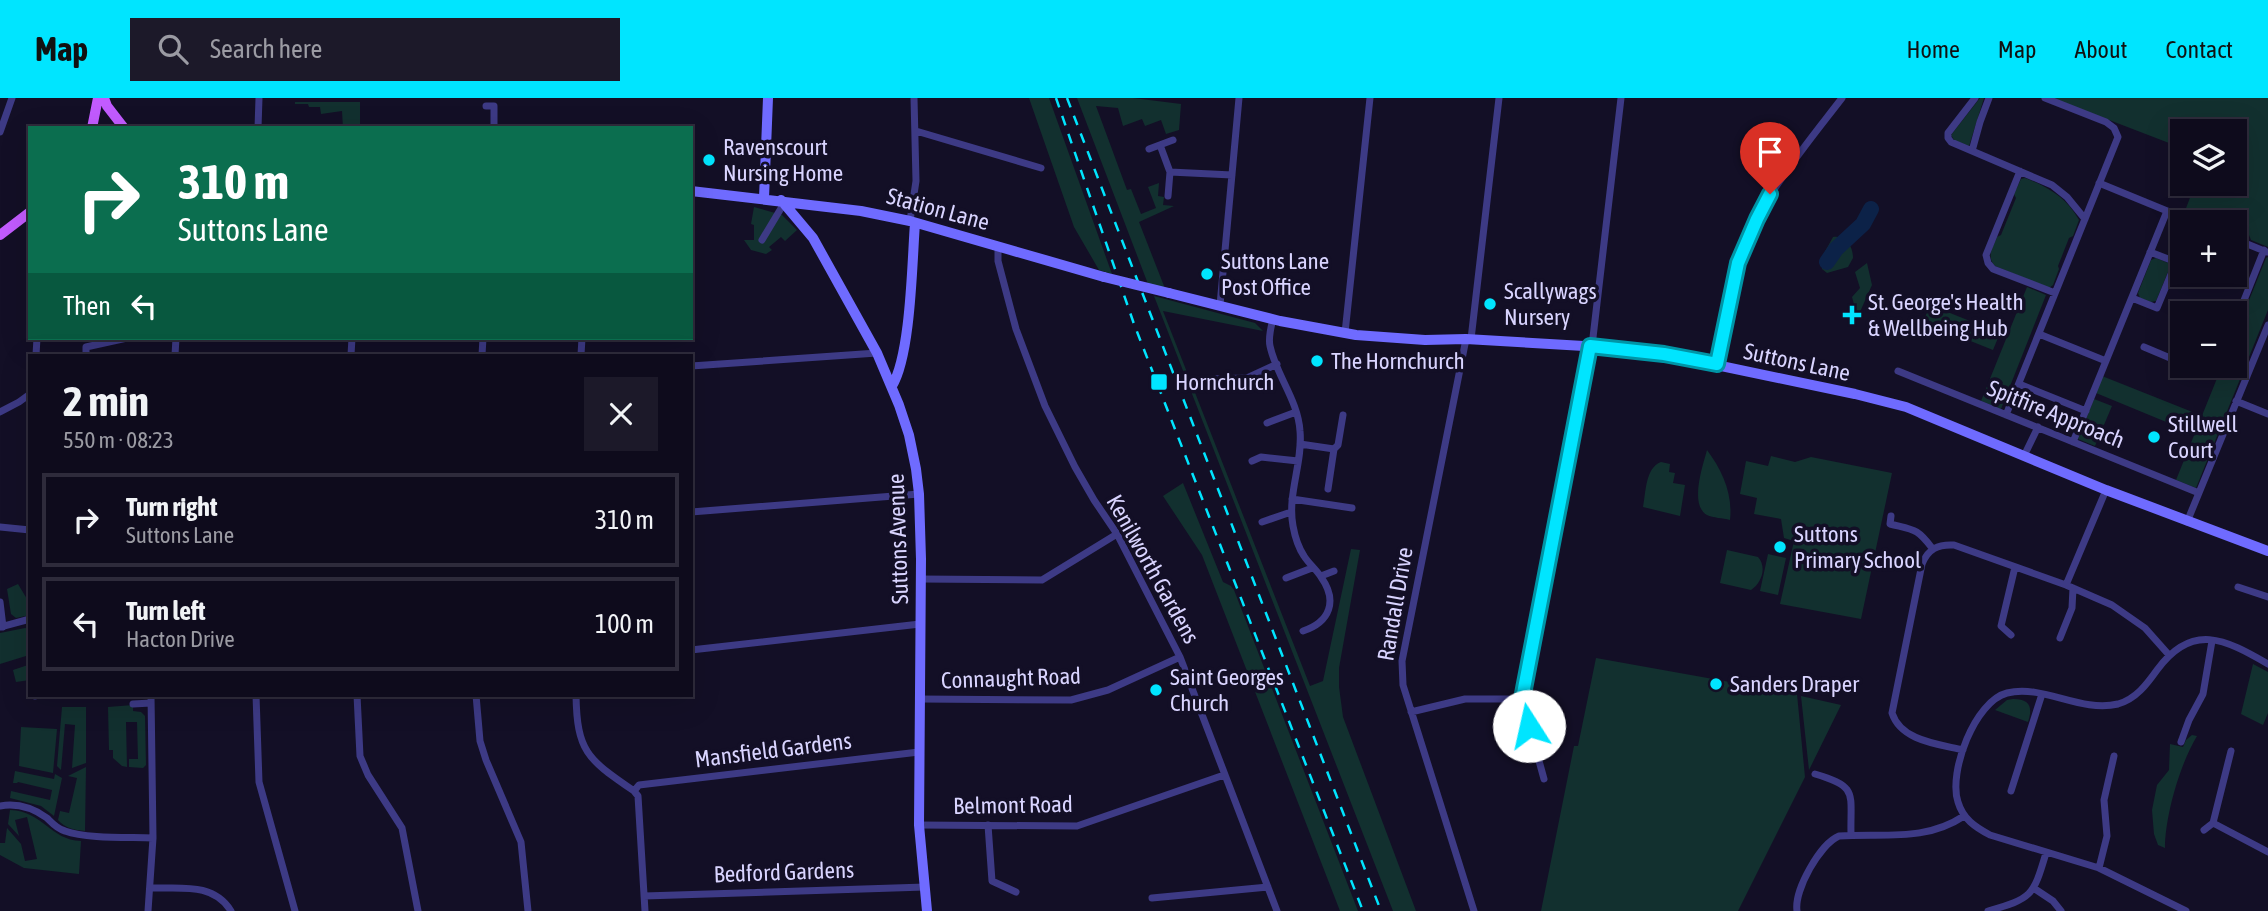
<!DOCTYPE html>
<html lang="en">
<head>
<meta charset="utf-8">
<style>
  :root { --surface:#0e0b1c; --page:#1c1929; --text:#f1f3f6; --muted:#9b9ba3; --line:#2e2b3b; --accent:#00e5ff }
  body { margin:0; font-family:"Asap Condensed",sans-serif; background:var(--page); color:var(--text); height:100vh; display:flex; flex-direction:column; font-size:26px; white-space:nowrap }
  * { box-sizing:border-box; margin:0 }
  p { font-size:23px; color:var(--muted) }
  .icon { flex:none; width:38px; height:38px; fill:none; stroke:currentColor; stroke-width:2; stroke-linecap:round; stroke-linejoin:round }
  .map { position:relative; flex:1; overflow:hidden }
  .drawer { position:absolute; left:28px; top:256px; width:665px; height:343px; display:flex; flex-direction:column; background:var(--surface); border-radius:0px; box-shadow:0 7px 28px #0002,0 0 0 2px var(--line) }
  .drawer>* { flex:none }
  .hud { position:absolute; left:28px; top:28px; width:665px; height:214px; border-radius:0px; box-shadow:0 7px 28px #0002,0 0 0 2px var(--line); background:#0b6e4f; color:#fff; overflow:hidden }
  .fabs { position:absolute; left:2170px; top:21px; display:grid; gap:14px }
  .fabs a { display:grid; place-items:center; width:77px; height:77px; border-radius:0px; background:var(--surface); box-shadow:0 7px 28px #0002,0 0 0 2px var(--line); font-size:35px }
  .pin { position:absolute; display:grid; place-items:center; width:60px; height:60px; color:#fff; margin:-72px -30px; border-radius:50% 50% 50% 0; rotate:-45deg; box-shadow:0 0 7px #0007 }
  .pin .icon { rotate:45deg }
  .me { position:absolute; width:77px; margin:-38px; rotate:350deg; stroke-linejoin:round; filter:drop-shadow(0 0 5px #0008) }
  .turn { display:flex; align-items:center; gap:24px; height:147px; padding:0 35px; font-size:32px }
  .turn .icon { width:91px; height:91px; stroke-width:2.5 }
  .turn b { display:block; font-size:49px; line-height:60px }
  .then { display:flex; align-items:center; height:66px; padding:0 35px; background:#0003; gap:14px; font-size:26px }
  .round { display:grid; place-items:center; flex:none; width:74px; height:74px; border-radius:0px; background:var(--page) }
  .overview { display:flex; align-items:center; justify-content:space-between; height:119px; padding:0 35px }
  h1 { font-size:42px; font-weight:700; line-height:52px }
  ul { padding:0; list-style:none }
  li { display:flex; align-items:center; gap:21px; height:94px; margin:0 14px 10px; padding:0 21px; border:4px solid var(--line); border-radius:0px }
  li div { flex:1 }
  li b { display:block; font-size:26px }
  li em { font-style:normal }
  header { display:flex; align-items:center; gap:42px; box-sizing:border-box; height:98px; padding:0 35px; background:var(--accent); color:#111 }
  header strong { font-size:33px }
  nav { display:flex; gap:38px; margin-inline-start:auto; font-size:24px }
  .search { width:490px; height:63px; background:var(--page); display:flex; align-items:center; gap:18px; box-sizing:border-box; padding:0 24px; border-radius:0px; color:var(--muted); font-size:26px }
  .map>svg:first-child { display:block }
  .green { fill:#12302f }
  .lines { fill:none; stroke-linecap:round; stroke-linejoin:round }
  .river { stroke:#0c2248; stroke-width:16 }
  .street { stroke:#3d3a85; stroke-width:7 }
  .secondary { stroke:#6f6bff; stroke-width:10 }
  .primary { stroke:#c25bff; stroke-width:10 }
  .rail { stroke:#00e5ff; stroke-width:2.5; stroke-dasharray:10 9; stroke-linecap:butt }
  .secondary-bridge { stroke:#6f6bff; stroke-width:10 }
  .route-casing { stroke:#0095a6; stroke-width:18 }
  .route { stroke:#00e5ff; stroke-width:12 }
  .poi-dot { fill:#00e5ff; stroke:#130f26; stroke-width:2.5 }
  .labels { text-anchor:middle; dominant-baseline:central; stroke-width:7; stroke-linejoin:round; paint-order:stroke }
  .poi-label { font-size:23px; fill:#d9d4ff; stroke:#130f26; text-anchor:start }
  .street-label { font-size:23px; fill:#d9d4ff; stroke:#130f26 }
</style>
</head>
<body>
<header>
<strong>Map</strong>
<div class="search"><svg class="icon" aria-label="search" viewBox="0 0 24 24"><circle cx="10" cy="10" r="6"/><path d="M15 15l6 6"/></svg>Search here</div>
<nav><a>Home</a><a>Map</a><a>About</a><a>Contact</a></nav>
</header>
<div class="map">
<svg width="2268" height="813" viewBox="0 0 2268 813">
  <rect width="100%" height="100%" fill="#130f26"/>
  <path class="green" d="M1029 0H1049L1112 176 1099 172 1074 129Z
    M1077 0H1133L1181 6 1179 32 1166 36 1161 22 1145 28 1142 21 1123 28 1118 10 1096 8 1127 92 1131 91 1141 116 1156 110 1148 89 1159 85 1158 98 1164 99 1163 107 1174 108 1139 124 1164 188 1163 191 1148 186Z
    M1980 0H1984L1969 48 1954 42 1951 37Z
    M2052 0H2268V149L2251 142 2249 137 2235 131V124L2221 123 2206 124 2203 119 2185 113 2194 89 2190 86H2235V33H2182V50Z
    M295 4H360V30H343L342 13 321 16 320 9H309L308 6H295Z
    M2025 80C2048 89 2067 100 2079 122L2073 138 2069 140 2058 168 2059 171 2053 187 2049 190 1995 168C1986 159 1993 149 1997 139L2001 137 2016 100 2014 96 2021 81Z
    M754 109 782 117 797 132 785 143 781 139 769 149 772 152 766 156 751 152 744 142H754V127L751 126Z
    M1833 139C1846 137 1853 148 1853 160L1848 169 1827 175 1822 171V159Z
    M2268 159V212L2196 390 2176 382 2222 268H2235V237L2266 160Z
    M2156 160 2168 165 2170 169 2156 203 2151 204 2140 200 2138 195 2151 162Z
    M1867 165 1872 187 1859 216 1857 217 1852 199 1860 190 1855 174Z
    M2027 189 2046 197 2001 311 1981 303Z
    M1154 198 1255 225 1263 233 1163 213 1310 588 1323 583 1351 451 1360 452 1339 570V589L1343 619 1416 813H1393Z
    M1930 207 2000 235 1993 252 1923 224Z
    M2102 278 2195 315 2188 333 2096 295Z
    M2094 301 2112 308 2095 348 2078 341Z
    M1707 352C1722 372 1733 396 1730 422 1723 420 1713 420 1707 417 1689 407 1703 367 1707 352Z
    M1771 358 1795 364 1811 359 1892 375 1861 521 1780 506 1794 443 1784 440 1781 421 1754 416 1757 400 1740 396 1746 363 1768 368Z
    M1661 364 1670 366 1669 374 1675 375 1673 385 1685 387 1680 418 1643 409C1646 395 1645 370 1661 364Z
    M1183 385 1223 484 1231 488 1234 492 1358 813H1340L1202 457 1163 398Z
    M1727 452 1758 459C1767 469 1762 485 1751 492L1720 485Z
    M1768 456 1786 460 1778 497 1760 493Z
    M18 486 30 506V517L16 520 11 516 7 491Z
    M25 530 30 531V582L16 584 13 572 28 567 26 558 0 566V535Z
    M1596 560 1797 596 1805 679 1738 813H1541L1574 648H1578Z
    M2253 566 2268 574V615L2263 627 2241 616Z
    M1801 598 1841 607 1809 672Z
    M2013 601C2030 601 2033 609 2028 624L1995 612 2007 602Z
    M133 607V613L141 614 145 618 146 667 143 670 129 669V661H138L137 624H126L127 669 122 668 113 660V652H109L108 609Z
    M62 609H86V665L72 670 75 627 65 626 61 672 57 668Z
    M21 629 57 631 53 675 19 668Z
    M2192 637 2197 638C2180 666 2165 718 2165 750L2158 747 2154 736 2152 712 2157 687 2169 672 2170 646 2183 649 2186 642Z
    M86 669 85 733C74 732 65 730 58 722L60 713 69 715 77 680 68 678Z
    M15 673 54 681 55 676 62 680 54 718 41 708 10 700 11 693 50 702 52 692 18 684 17 685H13Z
    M10 712C43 713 50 742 81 743L79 776 24 770 0 757V745H5L7 730 21 746 25 763 37 761 27 719 15 722 19 738 8 726Z"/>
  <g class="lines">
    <path class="river" d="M1827 164 1836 151 1863 126 1871 111"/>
    <path class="street" d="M1975 0 1948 35V40L1951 44 2052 87 2067 99 2085 121
      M486 8H494V30
      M258 30 259 0
      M916 33 1041 70
      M0 34 12 0
      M1160 47 1170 74 1232 77
      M1149 51 1173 42
      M1972 53 1980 24 1989 0
      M2020 73 1986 157 1988 165 1993 171 2055 195
      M2099 85 2194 124
      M1168 98 1170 74
      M910 123 916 83 914 0
      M2235 141 2267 154
      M762 142 783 107
      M998 149V163L1016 231 1045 308 1075 369 1094 402 1117 436 1180 559 1277 813
      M2132 200 2157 210 2176 164 2150 154
      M1220 207 1239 0
      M1273 221C1271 229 1268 239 1270 248 1276 277 1298 302 1300 333 1303 365 1287 396 1293 428 1295 439 1298 449 1304 458 1309 466 1316 471 1321 479 1338 503 1330 524 1303 533
      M2235 225 2264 152
      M1345 235 1370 0
      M2039 236 2106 263
      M1466 241 1402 563 1403 587 1474 813
      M1471 241 1499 0
      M1592 248 1621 0
      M2144 249 2182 265
      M36 257 37 240
      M86 257V249L127 240
      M175 257 176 240
      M351 257 352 240
      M482 257 483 240
      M581 257 582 240
      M1717 266C1723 233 1728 197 1738 165 1759 102 1802 52 1842 0
      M691 268 877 255
      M2190 268 2214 278 2218 268
      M1898 273 2199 395
      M1209 281 1247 280 1277 266
      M2019 286 2086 313
      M2236 303 2268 316
      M0 314 19 304 30 296
      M2006 317 2118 39 2114 30 2106 24 2045 0
      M1267 325 1296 314
      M2073 344 2167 113
      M1300 346 1334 351
      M2024 358 2038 329
      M1252 363 1261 359 1298 363
      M1328 391 1334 351 1338 347 1343 317
      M1292 401 1352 410
      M691 414 919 396
      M1891 418 1890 426C1914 432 1917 430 1932 450
      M1262 424 1291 414
      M2187 424 2268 227
      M0 429 30 432
      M1321 478 1334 473
      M1286 480 1312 470
      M920 481 1042 482 1117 436
      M2066 487 2106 392
      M2238 489 2268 499
      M0 504 3 529
      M0 529 30 521
      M2011 537 2001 528 2015 469
      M2060 540 2072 510 2073 490
      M691 552 920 526
      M256 597 259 684 295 813
      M357 597 360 658 368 677 402 730 418 813
      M476 597 480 643 486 662 521 744 528 813
      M576 597C577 655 588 661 634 693L638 698 645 813
      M35 598V597
      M920 601 1071 602 1108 592 1180 559
      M133 606 151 605
      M1411 614 1465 601H1522
      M2181 644 2189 622 2203 596 2212 543
      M1963 652C1938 646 1901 643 1892 615L1922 466C1928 451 1938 446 1954 447L2066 487 2112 507 2145 530 2169 557
      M1815 676C1859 689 1850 695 1851 737
      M1544 681 1522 601 1590 248
      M634 693 639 687 919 654
      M2011 693 2042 596
      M0 708C17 705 33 710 47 720 52 725 57 731 65 733 87 741 128 739 153 740
      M2213 725 2268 754
      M919 727 1077 728 1224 677
      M988 727 992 783 1016 794
      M2204 732 2213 725 2231 653
      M2099 770 2107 738 2104 702 2114 658
      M150 790C180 791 213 784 231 813
      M2035 791 2053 803 2061 813
      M644 798 925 789
      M1152 800 1268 789
      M148 813 153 740 151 597
      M1797 813C1794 792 1820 746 1839 738 1884 735 1925 744 1964 718
      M1988 813C2032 800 2033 799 2046 755
      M2186 813 2099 770 1990 737C1975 729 1963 721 1958 704 1948 674 1975 603 2007 595 2043 586 2080 615 2118 606 2136 601 2147 586 2157 572 2192 524 2225 541 2268 566"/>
    <path class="secondary" d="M691 93 861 113 910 123 1104 179
      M764 100 768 0
      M781 102 813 140 877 255 899 307 909 337 916 371 919 396 921 461 919 727 927 813
      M1169 195 1280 223 1356 237 1425 242 1466 241 1618 250 1664 256 1855 296 1906 309 2106 392 2268 453
      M892 288C911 257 912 164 915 125"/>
    <path class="primary" d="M104 0 107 8 124 30
      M92 30 98 0
      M0 137 30 114"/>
    <path class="rail" d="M1056 0 1134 226 1363 813
      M1067 0 1381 813"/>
    <path class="secondary-bridge" d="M1104 179 1169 195"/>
  </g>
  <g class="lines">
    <defs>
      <path id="route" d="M1529 628 1522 601 1590 248 1664 256 1717 266 1738 165 1757 121 1770 96"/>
    </defs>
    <use href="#route" class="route-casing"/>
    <use href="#route" class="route"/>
  </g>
  <g class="poi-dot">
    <circle cx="709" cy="62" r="7"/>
    <circle cx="1207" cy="176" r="7"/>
    <circle cx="1490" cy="206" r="7"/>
    <path d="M1848.5 206.5h7v7h7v7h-7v7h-7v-7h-7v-7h7z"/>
    <circle cx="1317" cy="263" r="7"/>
    <rect x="1150" y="275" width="18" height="18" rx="3.5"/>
    <circle cx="2154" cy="339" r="7"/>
    <circle cx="1780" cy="449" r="7"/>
    <circle cx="1716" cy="586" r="7"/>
    <circle cx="1156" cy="592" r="7"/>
  </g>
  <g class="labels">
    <g class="poi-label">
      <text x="723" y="49">Ravenscourt<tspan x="723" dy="26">Nursing Home</tspan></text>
      <text x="1221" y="163">Suttons Lane<tspan x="1221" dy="26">Post Office</tspan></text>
      <text x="1504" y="193">Scallywags<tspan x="1504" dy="26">Nursery</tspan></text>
      <text x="1868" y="204">St. George's Health<tspan x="1868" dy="26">&amp; Wellbeing Hub</tspan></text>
      <text x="1331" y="263">The Hornchurch</text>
      <text x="1175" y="284">Hornchurch</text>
      <text x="2168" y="326">Stillwell<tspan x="2168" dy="26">Court</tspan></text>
      <text x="1794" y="436">Suttons<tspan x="1794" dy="26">Primary School</tspan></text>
      <text x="1170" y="579">Saint Georges<tspan x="1170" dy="26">Church</tspan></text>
      <text x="1730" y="586">Sanders Draper</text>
    </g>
    <g class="street-label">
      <text transform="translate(938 111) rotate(15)">Station Lane</text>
      <text transform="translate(1797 264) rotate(12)">Suttons Lane</text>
      <text transform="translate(2056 316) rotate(22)">Spitfire Approach</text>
      <text transform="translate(898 441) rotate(-92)">Suttons Avenue</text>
      <text transform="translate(1153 471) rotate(61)">Kenilworth Gardens</text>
      <text transform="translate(1395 506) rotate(-80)">Randall Drive</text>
      <text transform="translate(1011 580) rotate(-2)">Connaught Road</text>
      <text transform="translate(773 652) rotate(-7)">Mansfield Gardens</text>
      <text transform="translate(1013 707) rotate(-1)">Belmont Road</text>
      <text transform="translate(784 774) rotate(-2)">Bedford Gardens</text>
    </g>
  </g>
</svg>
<div class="fabs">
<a><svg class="icon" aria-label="layers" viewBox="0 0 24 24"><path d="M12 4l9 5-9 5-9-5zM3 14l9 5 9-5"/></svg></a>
<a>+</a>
<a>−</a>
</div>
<div class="pin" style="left:1770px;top:96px;background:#d93025"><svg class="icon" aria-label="arrive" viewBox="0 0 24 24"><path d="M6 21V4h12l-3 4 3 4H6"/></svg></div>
<svg class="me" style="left:1529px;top:628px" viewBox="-20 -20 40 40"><circle r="19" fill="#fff"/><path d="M0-13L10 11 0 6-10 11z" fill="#00e5ff"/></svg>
<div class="hud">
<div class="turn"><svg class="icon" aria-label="right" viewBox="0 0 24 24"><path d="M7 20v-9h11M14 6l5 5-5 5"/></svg><div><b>310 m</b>Suttons Lane</div></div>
<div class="then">Then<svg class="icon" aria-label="left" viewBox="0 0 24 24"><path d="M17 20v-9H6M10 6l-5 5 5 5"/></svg></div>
</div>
<section class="drawer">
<div class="overview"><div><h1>2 min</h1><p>550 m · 08:23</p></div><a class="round"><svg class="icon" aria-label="close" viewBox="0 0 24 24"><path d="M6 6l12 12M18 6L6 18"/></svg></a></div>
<ul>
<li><svg class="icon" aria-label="right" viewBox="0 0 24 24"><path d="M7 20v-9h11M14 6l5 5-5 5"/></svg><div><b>Turn right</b><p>Suttons Lane</p></div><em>310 m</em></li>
<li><svg class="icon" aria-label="left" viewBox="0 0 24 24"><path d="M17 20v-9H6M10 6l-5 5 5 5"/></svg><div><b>Turn left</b><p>Hacton Drive</p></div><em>100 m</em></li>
</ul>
</section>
</div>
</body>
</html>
